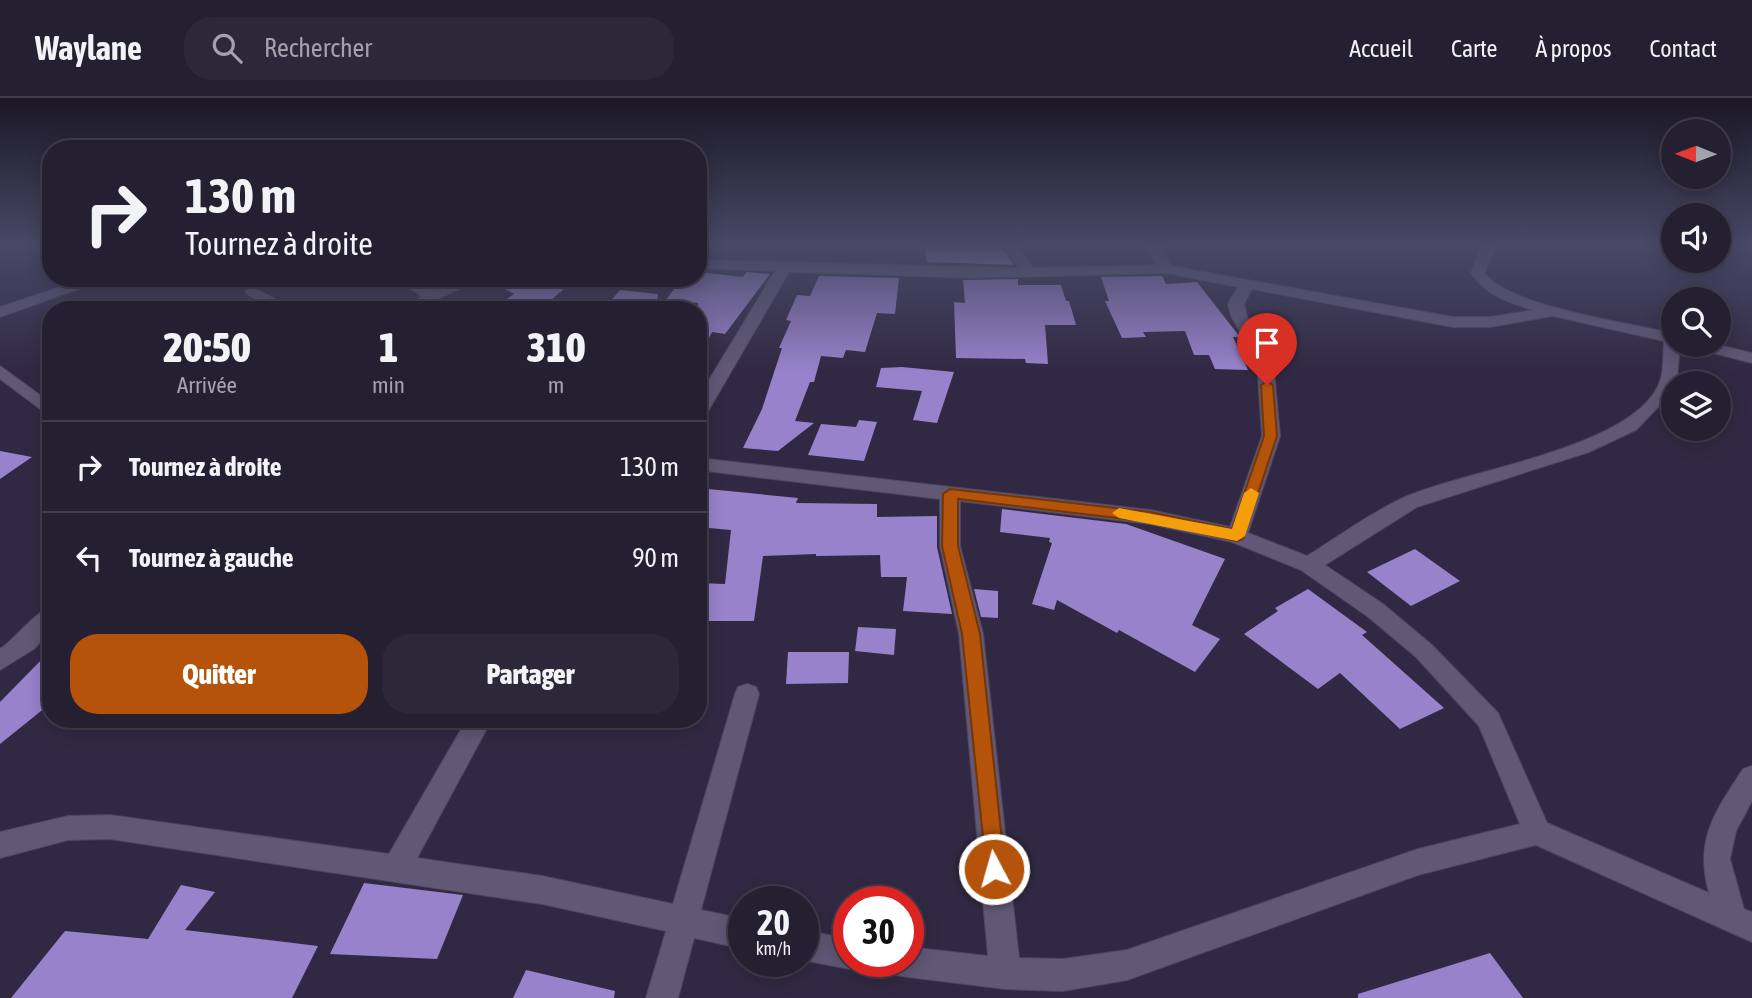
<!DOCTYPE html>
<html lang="fr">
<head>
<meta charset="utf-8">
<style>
  :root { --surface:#251f32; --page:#2d273a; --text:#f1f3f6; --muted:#a3a2ac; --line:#423d4d; --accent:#b45309 }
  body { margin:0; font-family:"Asap Condensed",sans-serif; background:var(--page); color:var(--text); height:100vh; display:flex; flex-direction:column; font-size:26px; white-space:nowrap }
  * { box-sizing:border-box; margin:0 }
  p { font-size:23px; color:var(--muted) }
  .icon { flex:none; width:38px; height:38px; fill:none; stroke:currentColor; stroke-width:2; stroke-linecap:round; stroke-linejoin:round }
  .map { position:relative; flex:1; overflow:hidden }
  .side { position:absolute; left:42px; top:203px; width:665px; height:427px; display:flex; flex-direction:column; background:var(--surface); border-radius:28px; box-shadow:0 4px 18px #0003,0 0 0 2px var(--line) }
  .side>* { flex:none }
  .top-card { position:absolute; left:42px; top:42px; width:665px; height:147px; border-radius:28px; box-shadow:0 4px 18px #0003,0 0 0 2px var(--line); background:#251f32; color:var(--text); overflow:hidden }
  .needle { width:46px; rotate:271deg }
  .buttons { position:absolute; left:1661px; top:21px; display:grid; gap:14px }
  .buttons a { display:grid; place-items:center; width:70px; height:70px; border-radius:50%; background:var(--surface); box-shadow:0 4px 18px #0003,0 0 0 2px var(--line); font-size:35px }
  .speed { position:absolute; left:728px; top:788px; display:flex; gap:14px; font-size:35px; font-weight:700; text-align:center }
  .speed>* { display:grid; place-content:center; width:91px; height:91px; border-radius:50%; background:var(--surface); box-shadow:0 4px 18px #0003,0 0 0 2px var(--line); line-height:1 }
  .speed small { font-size:18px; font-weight:400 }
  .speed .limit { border:10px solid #d22; background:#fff; color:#111 }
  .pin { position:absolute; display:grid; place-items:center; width:60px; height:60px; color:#fff; margin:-72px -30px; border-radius:50% 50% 50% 0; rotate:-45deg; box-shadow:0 0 7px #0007 }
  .pin .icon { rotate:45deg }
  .me { position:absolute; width:77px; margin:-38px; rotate:354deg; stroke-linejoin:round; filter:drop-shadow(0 0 5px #0008) }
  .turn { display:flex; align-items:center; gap:24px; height:147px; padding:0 28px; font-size:32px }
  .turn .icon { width:91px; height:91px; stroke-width:2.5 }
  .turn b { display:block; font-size:49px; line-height:60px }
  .eta { display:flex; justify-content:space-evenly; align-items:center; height:119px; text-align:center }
  .eta b { font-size:42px; font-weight:800; line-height:49px }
  .action { display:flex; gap:14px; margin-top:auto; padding:14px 28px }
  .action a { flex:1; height:80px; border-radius:28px; background:var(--accent); color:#fff; font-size:28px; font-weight:800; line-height:80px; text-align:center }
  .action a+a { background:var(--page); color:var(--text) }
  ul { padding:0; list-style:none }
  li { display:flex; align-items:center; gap:21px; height:91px; padding:0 28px; border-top:2px solid var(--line) }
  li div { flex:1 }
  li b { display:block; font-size:26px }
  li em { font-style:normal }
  header { display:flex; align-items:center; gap:42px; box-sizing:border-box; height:98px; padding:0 35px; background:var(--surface); border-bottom:2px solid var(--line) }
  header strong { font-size:33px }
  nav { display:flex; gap:38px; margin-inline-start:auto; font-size:24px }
  .search { width:490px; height:63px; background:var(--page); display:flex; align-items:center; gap:18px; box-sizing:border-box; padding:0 24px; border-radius:28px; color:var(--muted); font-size:26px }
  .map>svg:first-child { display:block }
  .building { fill:#9882cb }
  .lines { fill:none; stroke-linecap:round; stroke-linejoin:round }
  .minor-casing { stroke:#4d465c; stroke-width:2 }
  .minor { fill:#605875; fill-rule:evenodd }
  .route { fill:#b45309; stroke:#753606; stroke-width:2 }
  .slow { fill:#f59e0b }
</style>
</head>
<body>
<header>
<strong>Waylane</strong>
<div class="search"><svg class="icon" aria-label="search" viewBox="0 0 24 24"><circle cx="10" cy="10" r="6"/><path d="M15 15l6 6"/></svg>Rechercher</div>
<nav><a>Accueil</a><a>Carte</a><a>À propos</a><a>Contact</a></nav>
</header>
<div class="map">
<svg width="1752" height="900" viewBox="0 0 1752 900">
  <rect width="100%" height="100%" fill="#312943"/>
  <path class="building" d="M925 147H1000L1014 167 927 164Z
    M698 174 743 179 746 174 770 176 725 236 712 234 698 261V205L666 202 682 180H698Z
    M819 178 899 180 895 216 877 215 865 254 846 252 843 260 821 258 814 284H810L795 323 814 325 778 353 743 350 762 311 782 250H779L791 223 786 222 797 197 810 198Z
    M1162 178 1166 186 1197 184 1240 239H1233L1248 272 1215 271 1209 257H1194L1185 233 1143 234 1146 239 1122 240 1105 203H1109L1101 179Z
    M486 180H530L541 187 549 180H576L540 212H490L514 196Z
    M1018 181V187H1061L1066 203H1069L1076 227H1045L1048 266 1026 265 1025 261 956 260 954 204 965 205 963 182Z
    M620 192 658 196 656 212H603Z
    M902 269 954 274 937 325 913 322 922 293 876 289 881 270Z
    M859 322 877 324 864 363 808 357 821 326 856 329Z
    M0 353 32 359 0 381Z
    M698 390 798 400 796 405 877 406V419L937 418V449L952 516 903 513 907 479H881L880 457 816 458V456L763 458 754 523H698V485L725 486 731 432 698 429Z
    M1002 411 1126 426 1225 461 1192 527 1220 541 1195 574 1119 532 1117 535 1057 502 1054 512 1032 506 1052 445 1049 444 1050 440 1000 434Z
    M1415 451 1460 483 1411 508 1367 474Z
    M974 491 998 493V520L981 519Z
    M1308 491 1367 534 1362 537 1444 610 1400 631 1340 575 1318 591 1244 536 1278 513 1275 510Z
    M858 529 896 531 894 557 855 553Z
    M51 552V605L0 646V604Z
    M788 554H849L848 585 786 586Z
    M364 785 463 797 437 861 330 856Z
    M181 787 215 794 185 832 318 848 292 900H11L65 833 148 841Z
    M1490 855 1523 900H1358V896Z
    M526 872 615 893 614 900H513Z"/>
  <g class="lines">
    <defs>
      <path id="minor" d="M1003 147H1017L1033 170 1157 167 1147 147H1161L1171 168 1453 219H1490L1533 212C1508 204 1486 198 1471 175L1482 147H1496L1485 175C1507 208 1632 226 1673 235V247H1680L1677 281 1664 303 1636 332 1589 354 1417 409 1325 467 1383 506 1432 547 1498 615 1547 725 1709 795C1694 742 1715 714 1743 671L1752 668V703L1736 733 1730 761 1744 811 1752 814V844L1536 747 1418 777 1127 882 1063 893 1005 891 900 878 889 874 885 863H908V849L988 858 959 536 940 448V401L698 372V360L1150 412 1230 429 1262 338 1257 262 1231 218 1228 206 1238 189 1166 175 973 180 789 174 707 315 698 320V300L775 173 698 170V162L1019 170ZM1252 191 1453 229H1490L1553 218 1664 243C1663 254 1664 268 1661 280 1642 350 1462 372 1403 400 1370 415 1338 439 1307 458L1248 435 1280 338 1273 262 1247 218 1244 206ZM960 403 1150 426 1232 444 1301 472 1367 518 1416 559 1479 628 1520 726 1418 751 1127 852 1063 861 1019 860 983 536 960 448Z
        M87 180H109L0 219V209Z
        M392 180H410L433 192 463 180H483L437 201 423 212H406L422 198Z
        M252 189 290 209 292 212H274L247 196 245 193Z
        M1692 247H1718L1752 255V265L1694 250Z
        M0 268 51 305V319L0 281Z
        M51 509V532L34 551 0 572V551C16 540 35 514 51 509Z
        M747 586 756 589 759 596 701 812 744 821V851L694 840 678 900H646L666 833 542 806 110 741 68 742 0 760V734L68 718 110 717 389 756 467 621H492L417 760 542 778 673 806 735 596 738 589Z
        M803 832 849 841V863H862L860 867 849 871 803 862Z"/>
    </defs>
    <use href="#minor" class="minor-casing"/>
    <use href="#minor" class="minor"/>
  </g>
  <linearGradient id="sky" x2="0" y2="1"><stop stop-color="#1b1725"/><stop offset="0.54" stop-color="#484966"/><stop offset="1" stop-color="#484966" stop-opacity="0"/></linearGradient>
  <rect width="1752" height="273" fill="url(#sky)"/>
  <path class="route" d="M1267 283 1273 287 1277 338 1243 441 1237 443 1150 424 958 401V448L980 536 1005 771 1002 778 994 781 987 778 962 536 942 448 943 396 950 391 1150 414 1232 431 1264 338 1261 287Z"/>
  <path class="slow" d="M1251 390 1259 395 1245 438 1237 443 1119 420 1112 415 1119 410 1232 431 1244 395Z"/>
</svg>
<div class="buttons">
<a><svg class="needle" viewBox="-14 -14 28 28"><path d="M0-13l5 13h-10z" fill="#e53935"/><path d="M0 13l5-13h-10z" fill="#a3a2ac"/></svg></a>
<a><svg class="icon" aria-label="sound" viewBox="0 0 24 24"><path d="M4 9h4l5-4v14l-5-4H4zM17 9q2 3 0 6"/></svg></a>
<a><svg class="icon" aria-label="search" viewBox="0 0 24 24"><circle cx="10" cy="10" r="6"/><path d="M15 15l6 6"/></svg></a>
<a><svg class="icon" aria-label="layers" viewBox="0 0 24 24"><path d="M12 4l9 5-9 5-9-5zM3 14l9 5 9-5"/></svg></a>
</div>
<div class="speed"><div>20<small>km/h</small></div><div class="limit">30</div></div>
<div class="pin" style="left:1267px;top:287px;background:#d93025"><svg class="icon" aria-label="arrive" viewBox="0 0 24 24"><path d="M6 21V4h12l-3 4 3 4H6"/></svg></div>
<svg class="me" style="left:994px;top:771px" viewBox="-20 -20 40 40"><circle r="17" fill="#b45309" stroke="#fff" stroke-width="3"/><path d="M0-11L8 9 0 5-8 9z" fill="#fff"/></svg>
<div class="top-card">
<div class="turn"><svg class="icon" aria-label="right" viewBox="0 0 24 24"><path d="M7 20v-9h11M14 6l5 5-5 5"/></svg><div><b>130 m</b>Tournez à droite</div></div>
</div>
<section class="side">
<div class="eta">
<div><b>20:50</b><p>Arrivée</p></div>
<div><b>1</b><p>min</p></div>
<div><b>310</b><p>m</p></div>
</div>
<ul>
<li><svg class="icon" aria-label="right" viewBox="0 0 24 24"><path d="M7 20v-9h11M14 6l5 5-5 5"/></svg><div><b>Tournez à droite</b></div><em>130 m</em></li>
<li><svg class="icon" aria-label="left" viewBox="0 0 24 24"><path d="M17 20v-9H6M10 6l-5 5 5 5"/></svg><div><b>Tournez à gauche</b></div><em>90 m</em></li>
</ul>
<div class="action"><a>Quitter</a><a>Partager</a></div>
</section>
</div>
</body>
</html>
